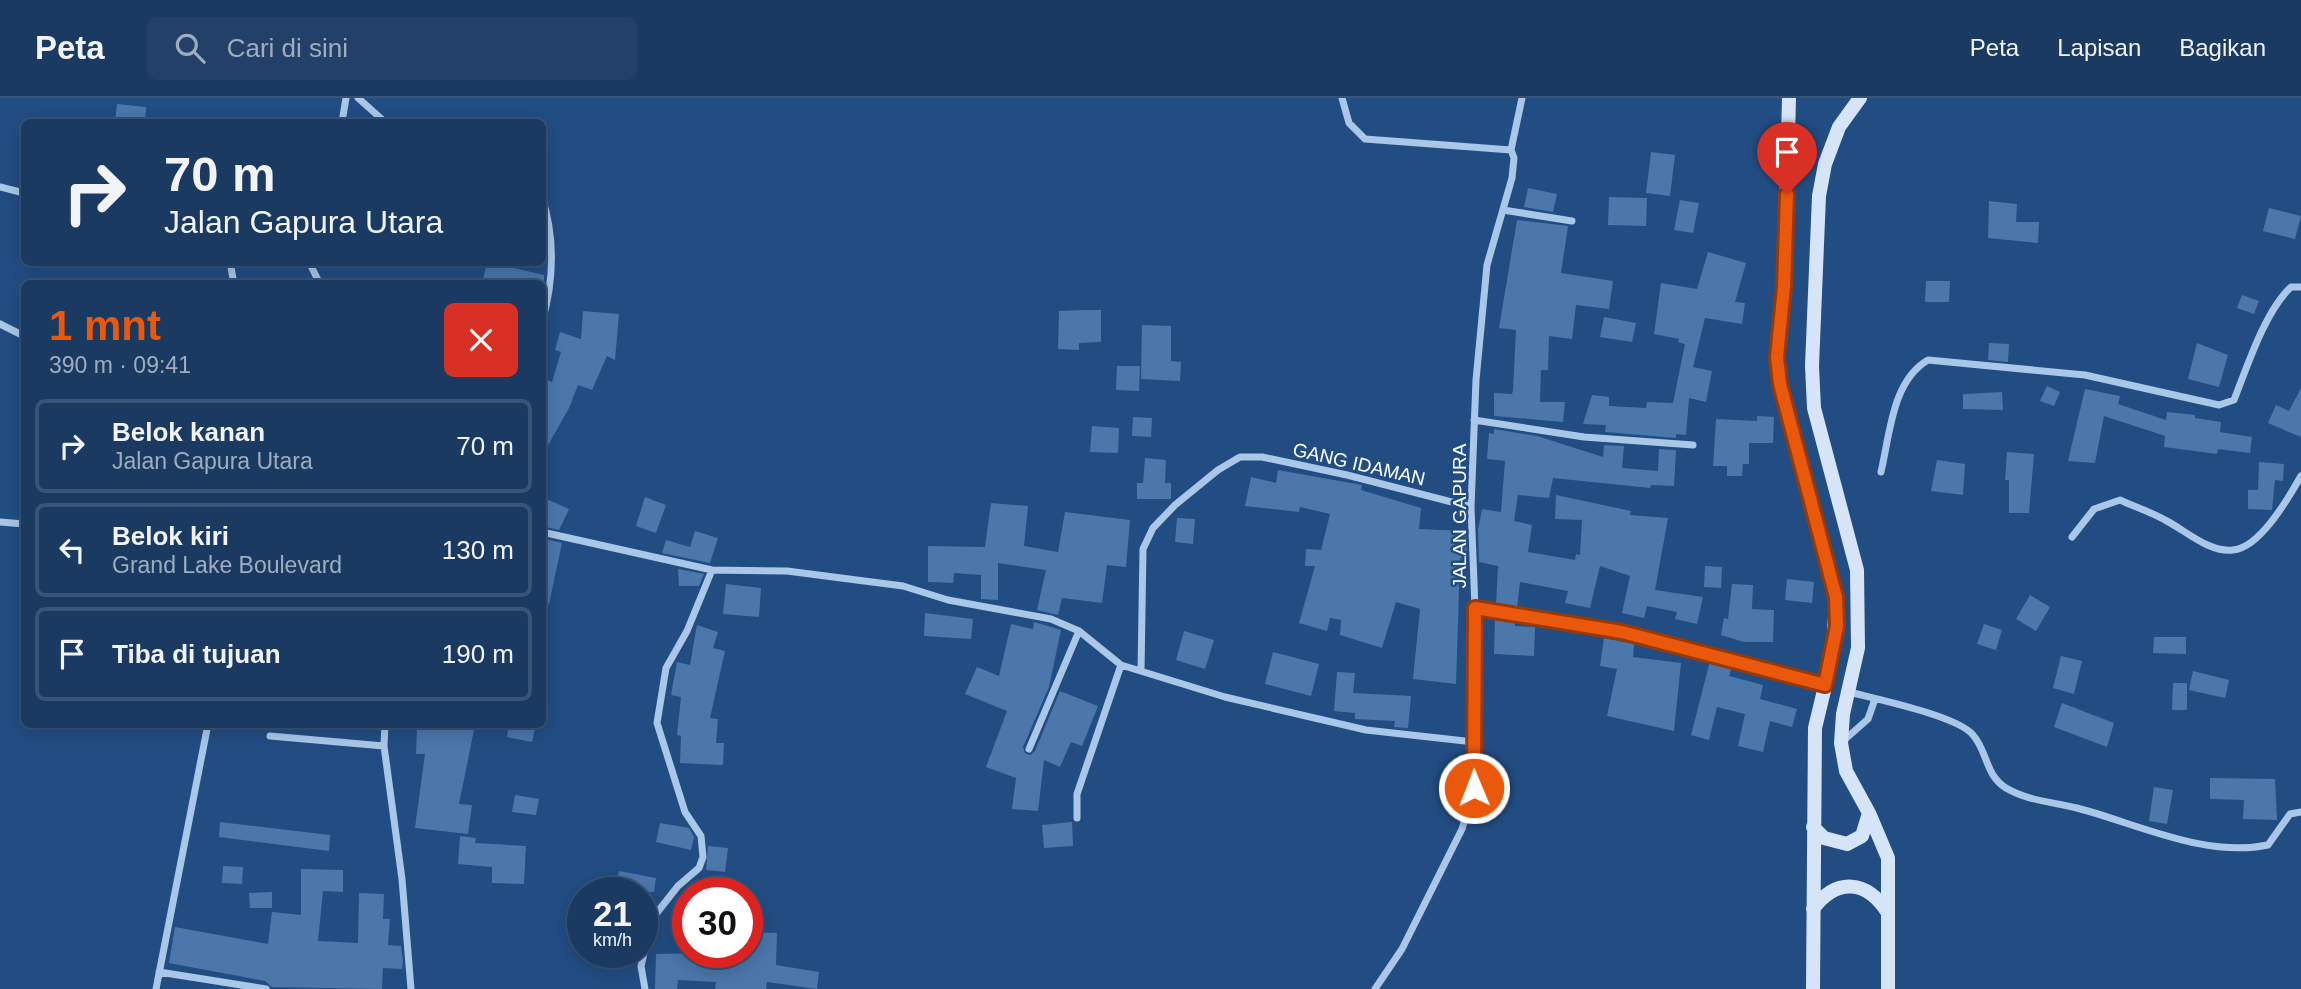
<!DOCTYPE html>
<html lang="id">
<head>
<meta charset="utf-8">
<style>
  :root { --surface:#1a3a62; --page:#234168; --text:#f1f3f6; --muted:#9fadbe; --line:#385477; --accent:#ea580c }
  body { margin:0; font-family:Helvetica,sans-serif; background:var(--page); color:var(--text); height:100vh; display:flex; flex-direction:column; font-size:26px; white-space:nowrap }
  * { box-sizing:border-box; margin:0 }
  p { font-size:23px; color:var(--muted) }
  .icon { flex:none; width:38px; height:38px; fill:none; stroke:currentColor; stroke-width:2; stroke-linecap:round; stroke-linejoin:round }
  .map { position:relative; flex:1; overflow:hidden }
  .drawer { position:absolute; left:21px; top:182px; width:525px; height:448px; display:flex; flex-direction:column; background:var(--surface); border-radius:10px; box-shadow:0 4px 18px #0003,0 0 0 2px var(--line) }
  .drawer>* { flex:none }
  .banner { position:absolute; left:21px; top:21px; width:525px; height:147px; border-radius:10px; box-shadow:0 4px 18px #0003,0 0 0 2px var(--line); background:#1a3a62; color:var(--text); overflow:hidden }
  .speed { position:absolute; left:567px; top:779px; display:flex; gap:14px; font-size:35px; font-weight:700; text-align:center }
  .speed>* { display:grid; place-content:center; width:91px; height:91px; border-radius:50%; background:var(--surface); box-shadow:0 4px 18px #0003,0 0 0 2px var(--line); line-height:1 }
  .speed small { font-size:18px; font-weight:400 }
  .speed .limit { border:10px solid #d22; background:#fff; color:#111 }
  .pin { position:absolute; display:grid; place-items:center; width:60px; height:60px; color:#fff; margin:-72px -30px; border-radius:50% 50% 50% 0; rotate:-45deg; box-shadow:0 0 7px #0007 }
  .pin .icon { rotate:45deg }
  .me { position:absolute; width:77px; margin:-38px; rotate:359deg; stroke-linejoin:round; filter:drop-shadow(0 0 5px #0008) }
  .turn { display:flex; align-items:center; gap:24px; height:147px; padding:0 28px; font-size:32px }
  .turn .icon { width:91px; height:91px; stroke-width:2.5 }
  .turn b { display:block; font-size:49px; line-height:60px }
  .round { display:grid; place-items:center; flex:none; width:74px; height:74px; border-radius:10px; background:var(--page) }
  .overview { display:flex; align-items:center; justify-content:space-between; height:119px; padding:0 28px }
  h1 { font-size:42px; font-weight:600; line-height:52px; color:var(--accent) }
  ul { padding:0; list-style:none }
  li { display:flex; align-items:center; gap:21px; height:94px; margin:0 14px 10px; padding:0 14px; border:4px solid var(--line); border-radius:10px }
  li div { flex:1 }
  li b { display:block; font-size:26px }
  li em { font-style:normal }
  header { display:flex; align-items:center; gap:42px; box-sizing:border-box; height:98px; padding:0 35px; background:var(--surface); border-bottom:2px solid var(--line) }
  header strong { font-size:33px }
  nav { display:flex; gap:38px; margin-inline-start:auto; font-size:24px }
  .search { width:490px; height:63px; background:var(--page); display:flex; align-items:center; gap:18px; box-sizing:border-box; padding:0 24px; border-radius:10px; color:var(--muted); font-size:26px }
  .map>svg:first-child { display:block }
  .building { fill:#4b77ab }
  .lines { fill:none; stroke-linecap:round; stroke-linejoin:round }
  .street { stroke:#aac7e8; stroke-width:7 }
  .secondary { stroke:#d5e4f7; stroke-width:14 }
  .route-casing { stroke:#983908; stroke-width:18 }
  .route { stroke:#ea580c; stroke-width:12 }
  .labels { text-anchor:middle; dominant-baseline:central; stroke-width:5; stroke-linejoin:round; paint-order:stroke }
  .street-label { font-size:19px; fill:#fff; stroke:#224d83 }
</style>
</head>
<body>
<header>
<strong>Peta</strong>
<div class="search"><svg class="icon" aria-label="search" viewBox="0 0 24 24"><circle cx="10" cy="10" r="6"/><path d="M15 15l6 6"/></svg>Cari di sini</div>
<nav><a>Peta</a><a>Lapisan</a><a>Bagikan</a></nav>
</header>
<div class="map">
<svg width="2301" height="891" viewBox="0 0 2301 891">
  <rect width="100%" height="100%" fill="#224d83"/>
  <path class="building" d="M117 6 146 9 145 24H115Z
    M1651 54 1675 57 1670 98 1646 95Z
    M1528 90 1557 96 1553 114 1524 109Z
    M1609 99 1647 100 1646 128 1608 127Z
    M1680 102 1699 105 1693 135 1674 132Z
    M1989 103 2017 106 2016 124H2039L2038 145 1988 140Z
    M2269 110 2301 118 2295 141 2263 133Z
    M1517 122 1568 128 1561 175 1613 183 1609 211 1576 207 1572 241 1549 238 1548 272H1541L1540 304H1565L1563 324 1494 318V295L1512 296 1513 292 1516 232 1499 230Z
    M1708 154 1746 165 1735 204 1745 205 1742 226 1705 220 1693 269 1712 273 1706 304 1689 300 1686 337 1676 336V340L1605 334 1606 327 1583 326 1592 297 1609 299V308L1646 310 1647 304 1673 305 1685 246 1678 244 1679 241 1654 236 1661 185 1697 191Z
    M487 164H511L510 169 544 177V186H482Z
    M1926 183H1950L1949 204H1925Z
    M2242 197 2259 203 2254 216 2237 210Z
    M1083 212H1101V244L1079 245V252L1058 251 1059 213Z
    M583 213 619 216 615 262 607 258 592 292 578 287 569 310 542 358V280L552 284 561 254 555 252 560 234 581 241Z
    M1604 219 1636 225 1632 244 1600 239Z
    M1142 227 1171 228V263L1181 264 1180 283 1141 281Z
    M1989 245 2009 246 2008 264 1988 262Z
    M2197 245 2228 257 2219 289 2188 281Z
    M1117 268H1140L1139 293 1116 292Z
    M2047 288 2060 294 2054 308 2040 303Z
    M2301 290V339L2268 325 2276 307 2289 313Z
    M2085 291 2120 298 2118 306 2166 322 2167 314 2195 317V320L2221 324 2220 334 2252 339 2250 355 2218 351 2217 356 2164 349 2165 338 2104 318 2095 365 2068 363Z
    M2002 294 2003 312 1963 311V296Z
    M1757 318 1774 319 1773 345H1749V366H1743L1742 378H1727V368H1713L1716 321 1757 323Z
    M1133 319 1152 320 1151 339 1132 338Z
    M1092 328 1119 330 1118 355 1090 354Z
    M1494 331 1537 338 1603 359 1604 347 1624 348 1622 370 1658 373 1659 351 1676 352 1674 388 1651 387 1650 390 1553 380 1549 400 1518 397 1514 423 1532 427 1528 454 1575 462 1576 456 1580 457 1582 422 1555 421 1556 397 1631 413 1630 417 1668 420 1655 492 1703 499 1697 526 1675 521 1677 514 1647 508 1644 520 1622 515 1630 478 1600 468 1590 510 1565 505 1568 493 1520 484 1517 511 1496 507 1498 468 1479 464 1478 431 1482 411 1501 414 1505 363 1487 361 1489 335 1494 336Z
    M2007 354 2034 356 2029 415H2009V382H2005Z
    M1145 360 1166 362 1165 385H1171V401H1137V385H1143Z
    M1937 362 1965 366 1963 397 1931 393Z
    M2259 364 2284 366 2283 383 2275 382 2272 412 2248 411V392H2258Z
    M1278 372 1362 387 1361 392 1421 410 1419 431 1466 433 1467 462 1460 460 1456 586 1413 581 1420 511 1396 504 1382 550 1340 537 1341 522 1330 520 1327 533 1299 525 1315 468H1305L1306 451 1321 452 1330 416 1300 409 1299 414 1245 408 1251 379 1276 385Z
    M542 399 569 411 559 432 542 428Z
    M645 399 666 407 656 435 636 428Z
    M991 405 1028 408 1024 448 1058 454 1065 414 1130 422 1126 469 1107 467 1102 505 1062 500 1058 517 1037 512 1046 472 998 465V502L981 501V477L954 475 953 485 928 484V448L985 449Z
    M1177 420 1195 421 1193 446 1175 444Z
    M695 433 718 440 710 465 662 455 666 442 690 449Z
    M542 440 562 445 549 506 542 505Z
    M1705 468 1722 469 1721 490 1704 489Z
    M678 471 704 476 699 488H679Z
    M1787 481 1814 484 1812 505 1785 502Z
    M726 486 761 490 759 519 723 516Z
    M1732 486 1753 487 1752 511 1774 512 1773 544H1744L1721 537 1724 520 1728 521Z
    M2030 497 2050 509 2036 533 2016 521Z
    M925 515 973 521 971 541 924 538Z
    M1495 520 1515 523V528L1535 529 1534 558 1494 556Z
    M1034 524 1061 532 1049 589 1023 649 1025 655 1030 657 1035 653 1060 593 1098 608 1082 648 1071 644 1060 669 1044 662 1038 713 1012 711 1016 680 986 669 1007 613 965 596 977 569 999 578 1011 526 1033 531Z
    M1984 526 2002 532 1996 552 1977 546Z
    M697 527 718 534 713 550 725 553 710 620 718 621 716 645H724L723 667 680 665 681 638 677 637 681 599 671 597 677 564 690 567Z
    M1184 533 1214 542 1205 571 1176 562Z
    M2154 539H2186V556L2153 555Z
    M1604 540 1634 546 1633 559 1681 565 1674 633 1607 618 1617 571 1600 568Z
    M1273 554 1319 566 1311 598 1265 586Z
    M2061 558 2082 563 2074 596 2053 590Z
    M1710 563 1732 569 1729 578 1763 587 1760 601 1797 611 1792 629 1770 623 1763 654 1738 648 1745 616 1717 609 1709 642 1691 637Z
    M2193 573 2229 582 2225 600 2189 592Z
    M1337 574 1355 575 1353 595 1411 598 1408 630 1394 629 1395 623 1355 621V615L1334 613Z
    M2173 585H2187V612H2172Z
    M2062 605 2114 625 2107 649 2054 629Z
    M509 626H536L532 644 507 639Z
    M417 630 474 632 459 706 472 707 468 736 415 730 425 656H416Z
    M2210 680 2275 681 2277 722 2243 721 2244 702 2210 701Z
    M2154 689 2173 692 2167 726 2149 723Z
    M515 697 539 701 536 717 512 714Z
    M220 724 330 737 329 753 219 739Z
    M1072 724 1073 748 1044 750 1042 727Z
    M660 725 689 730 694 739 691 752 656 744Z
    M460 738 476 740 475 745 526 748 524 786 492 785V769L458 766Z
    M708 748 728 750 725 774 706 772Z
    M223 768 243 769 242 786 222 785Z
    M301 771 343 772V794L323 793 318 843 358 845 359 795 384 796 383 821H390L388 847 401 848 403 863 402 871 383 870 382 891 272 889 265 883 169 865 175 829 268 846 272 814 301 817Z
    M619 773 656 780 654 794H614Z
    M272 794V810H250L249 795Z
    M747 834 777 835 776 867 819 874 817 891 767 884 766 891H715L716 884 678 882 677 891H655L656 856 747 854Z"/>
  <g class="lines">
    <path class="street" d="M358 0 385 24
      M1342 0 1349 25 1365 41 1511 52
      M342 24 346 0
      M0 89 24 95
      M542 99C555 139 554 183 542 224
      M1503 112 1572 123
      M230 164 234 186
      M309 164 320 186
      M0 226 24 238
      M1474 322 1584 339 1693 347
      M1881 374C1890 336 1892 283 1928 262L2085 277 2219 307 2234 302C2247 269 2265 213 2291 189H2301
      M0 424 24 426
      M542 434 712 472 787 473 903 488 948 502 1051 521 1079 533 1121 567 1225 599 1366 632 1474 644
      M2072 439 2094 411 2120 402C2135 409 2151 414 2165 422 2185 432 2209 455 2233 452 2260 450 2289 399 2301 378
      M1475 510 1622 534 1825 587
      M1141 573 1143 451 1153 430 1175 407 1218 372 1240 359H1262L1347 377 1471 409
      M1849 594C1876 601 1958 618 1973 637 1988 654 1985 677 2006 690 2028 703 2053 704 2077 710 2138 726 2205 760 2268 747L2290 716 2301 714
      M385 626 384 648 402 781 411 891
      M270 638 384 648
      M1842 644 1868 621 1875 601
      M1029 651 1079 533
      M1077 720V696L1121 567
      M159 874 266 891
      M156 891 208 626
      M645 891 641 868 652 821 678 788 699 770 703 759 701 738 685 714 657 625 666 570 687 533 712 472
      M1375 891 1402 851 1462 731 1474 690 1475 510 1471 409 1476 282 1487 167 1512 80 1514 60 1511 52 1522 0"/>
    <path class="secondary" d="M1789 0 1784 189 1777 259 1780 286 1836 499 1833 555 1815 630 1813 891
      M1860 0 1839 29 1825 66 1819 98 1812 268 1814 310 1857 472 1858 550 1843 616 1841 645 1846 673 1869 715 1888 760V891
      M1813 729 1824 740 1847 746 1862 738 1869 715
      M1813 811C1837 779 1867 782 1888 815"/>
  </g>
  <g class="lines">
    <defs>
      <path id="route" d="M1474 690 1475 510 1622 534 1825 587 1837 528 1836 499 1780 286 1777 259 1784 189 1787 96"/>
    </defs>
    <use href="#route" class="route-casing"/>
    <use href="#route" class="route"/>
  </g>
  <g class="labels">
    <g class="street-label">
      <text transform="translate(1359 366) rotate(13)">GANG IDAMAN</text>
      <text transform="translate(1459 418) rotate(-90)">JALAN GAPURA</text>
    </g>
  </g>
</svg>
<div class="speed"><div>21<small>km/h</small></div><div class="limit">30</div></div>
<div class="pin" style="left:1787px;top:96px;background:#d93025"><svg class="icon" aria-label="arrive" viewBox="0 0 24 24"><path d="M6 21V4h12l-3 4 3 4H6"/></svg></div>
<svg class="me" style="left:1474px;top:690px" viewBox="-20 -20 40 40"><circle r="17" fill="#ea580c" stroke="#fff" stroke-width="3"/><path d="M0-11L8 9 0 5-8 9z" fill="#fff"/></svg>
<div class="banner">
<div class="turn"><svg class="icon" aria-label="right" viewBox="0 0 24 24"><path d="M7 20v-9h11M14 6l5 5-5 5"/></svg><div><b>70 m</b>Jalan Gapura Utara</div></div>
</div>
<section class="drawer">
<div class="overview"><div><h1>1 mnt</h1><p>390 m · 09:41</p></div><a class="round" style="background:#d93025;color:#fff"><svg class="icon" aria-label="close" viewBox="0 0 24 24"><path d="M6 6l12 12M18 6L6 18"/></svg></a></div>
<ul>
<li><svg class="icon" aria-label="right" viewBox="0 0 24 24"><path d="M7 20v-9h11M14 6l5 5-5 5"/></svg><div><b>Belok kanan</b><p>Jalan Gapura Utara</p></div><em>70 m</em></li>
<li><svg class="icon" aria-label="left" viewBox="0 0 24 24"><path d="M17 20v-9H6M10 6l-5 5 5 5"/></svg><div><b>Belok kiri</b><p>Grand Lake Boulevard</p></div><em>130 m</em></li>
<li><svg class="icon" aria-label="arrive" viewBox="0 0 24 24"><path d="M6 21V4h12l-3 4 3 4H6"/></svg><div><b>Tiba di tujuan</b></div><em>190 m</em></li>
</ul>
</section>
</div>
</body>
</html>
